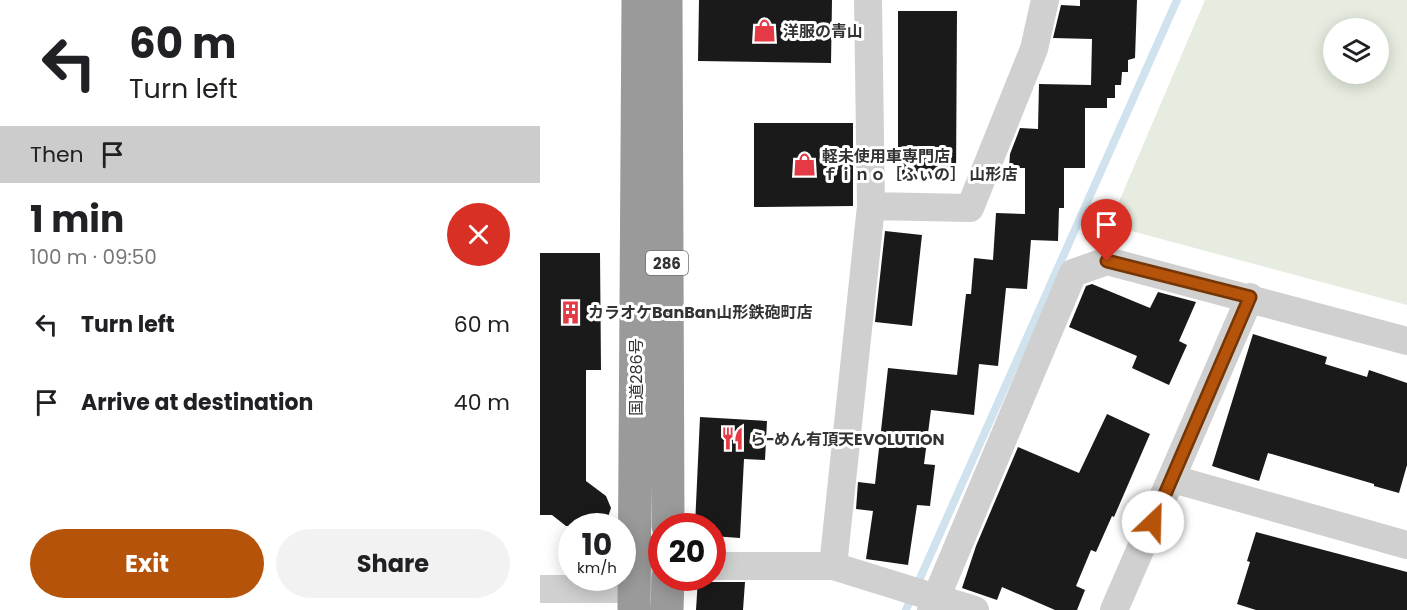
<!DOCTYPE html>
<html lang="en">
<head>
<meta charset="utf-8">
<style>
  :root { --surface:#fff; --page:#f2f2f2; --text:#202124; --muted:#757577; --accent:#b45309 }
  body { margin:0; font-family:Poppins,"Noto Sans JP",sans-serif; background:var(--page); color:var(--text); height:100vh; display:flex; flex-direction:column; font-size:22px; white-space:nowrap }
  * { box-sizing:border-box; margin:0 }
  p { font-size:20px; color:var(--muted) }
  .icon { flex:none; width:33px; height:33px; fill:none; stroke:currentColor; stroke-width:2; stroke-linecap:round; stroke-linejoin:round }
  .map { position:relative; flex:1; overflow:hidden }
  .side { display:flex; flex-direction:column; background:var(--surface); width:540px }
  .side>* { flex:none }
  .guide { background:#fff; color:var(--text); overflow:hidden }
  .controls { position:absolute; left:783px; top:18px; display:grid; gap:12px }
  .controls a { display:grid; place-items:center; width:66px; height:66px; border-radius:50%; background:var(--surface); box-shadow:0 3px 15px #0003; font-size:30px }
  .speed { position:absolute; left:18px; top:513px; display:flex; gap:12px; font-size:30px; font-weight:700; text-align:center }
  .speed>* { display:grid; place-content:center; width:78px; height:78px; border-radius:50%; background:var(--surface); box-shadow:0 3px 15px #0003; line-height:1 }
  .speed small { font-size:15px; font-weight:400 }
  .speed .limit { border:9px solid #d22; background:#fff; color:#111 }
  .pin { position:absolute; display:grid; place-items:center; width:51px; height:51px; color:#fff; margin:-62px -26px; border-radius:50% 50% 50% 0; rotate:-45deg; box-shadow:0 0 6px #0007 }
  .pin .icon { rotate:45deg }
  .me { position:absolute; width:66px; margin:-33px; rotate:24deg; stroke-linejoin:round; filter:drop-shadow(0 0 4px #0008) }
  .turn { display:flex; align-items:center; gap:21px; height:126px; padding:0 30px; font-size:27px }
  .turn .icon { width:78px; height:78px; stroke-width:2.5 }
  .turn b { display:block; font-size:42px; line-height:51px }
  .then { display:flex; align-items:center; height:57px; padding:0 30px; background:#0003; gap:12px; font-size:22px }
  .round { display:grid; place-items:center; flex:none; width:63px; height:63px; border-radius:32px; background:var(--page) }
  .headline { display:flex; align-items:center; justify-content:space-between; height:102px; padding:0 30px }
  h1 { font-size:36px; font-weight:700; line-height:45px }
  .cta { display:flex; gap:12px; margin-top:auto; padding:12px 30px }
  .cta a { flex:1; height:69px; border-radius:36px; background:var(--accent); color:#fff; font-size:24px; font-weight:700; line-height:69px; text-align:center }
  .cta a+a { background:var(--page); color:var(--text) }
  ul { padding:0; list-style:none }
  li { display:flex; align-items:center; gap:18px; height:78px; padding:0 30px }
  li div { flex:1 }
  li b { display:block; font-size:22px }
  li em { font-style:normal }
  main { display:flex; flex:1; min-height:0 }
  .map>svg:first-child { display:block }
  .green { fill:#e6ecdf; fill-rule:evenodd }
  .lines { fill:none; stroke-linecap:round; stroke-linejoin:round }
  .stream { stroke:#cfe2ee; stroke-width:8 }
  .building { fill:#1a1a1a }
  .minor { stroke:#d0d0d0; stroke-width:28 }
  .highway { stroke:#9a9a9a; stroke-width:33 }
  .route-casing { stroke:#753606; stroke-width:15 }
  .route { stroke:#b45309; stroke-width:10 }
  .labels { text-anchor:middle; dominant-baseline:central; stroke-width:6; stroke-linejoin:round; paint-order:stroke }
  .shield { fill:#fff; stroke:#707070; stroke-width:1.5 }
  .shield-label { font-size:15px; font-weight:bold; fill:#333 }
  .poi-label { font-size:16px; font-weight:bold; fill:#333; stroke:#fff; text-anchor:start }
  .street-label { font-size:16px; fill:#333; stroke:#fff }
</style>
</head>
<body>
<main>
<section class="side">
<div class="guide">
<div class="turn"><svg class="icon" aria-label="left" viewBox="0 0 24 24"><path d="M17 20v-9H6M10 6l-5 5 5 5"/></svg><div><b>60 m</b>Turn left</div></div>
<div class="then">Then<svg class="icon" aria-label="arrive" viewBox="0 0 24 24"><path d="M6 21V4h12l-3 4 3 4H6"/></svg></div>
</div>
<div class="headline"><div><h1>1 min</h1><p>100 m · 09:50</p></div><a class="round" style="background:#d93025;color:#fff"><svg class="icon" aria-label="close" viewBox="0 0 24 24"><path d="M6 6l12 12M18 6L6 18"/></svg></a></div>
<ul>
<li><svg class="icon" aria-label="left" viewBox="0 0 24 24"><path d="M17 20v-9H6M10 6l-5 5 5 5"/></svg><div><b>Turn left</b></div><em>60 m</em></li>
<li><svg class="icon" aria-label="arrive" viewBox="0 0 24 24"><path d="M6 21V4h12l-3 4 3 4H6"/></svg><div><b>Arrive at destination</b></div><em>40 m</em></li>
</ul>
<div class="cta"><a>Exit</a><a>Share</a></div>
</section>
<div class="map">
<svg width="867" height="610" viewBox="0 0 867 610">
  <rect width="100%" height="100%" fill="#fff"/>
  <path class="green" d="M665 0H867V305L569 225ZM794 28H838V74H794Z"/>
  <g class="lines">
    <path class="stream" d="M377 585 637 0
      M366 610 372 596"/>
  </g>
  <path class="building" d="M159 0H292L291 63 158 61Z
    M540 0H597L595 58 588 60V72H582L581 85H575V98H567V108H545V168H524V208H519L518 241 491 240 487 289 466 288 458 366 439 364 434 415 391 410 384 464 395 465 390 506 377 505 368 565 326 559 333 511 316 509 318 482 335 484 348 368 417 375 426 294H431L434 258 453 260 456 213 485 214V168H469L470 154 480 128 498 129 499 84 551 85 552 39 513 38 521 5 540 6Z
    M358 11H417L416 180H358Z
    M214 123H313V206L214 207Z
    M345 231 382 235 372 326 335 322Z
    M0 253H60L61 370H46V481L66 496 71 508 65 526H26L12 515H0Z
    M552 284 610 308 618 292 656 302 639 341 647 345 629 385 592 368 597 356 529 327 546 286Z
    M713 334 787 357 785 364 827 377 829 370 867 383V465L859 493 834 486V484L728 453 719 481 672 466Z
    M567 414 610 434 574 517 572 516 556 552 551 550 536 586 545 590 537 610H515L462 587 457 600 422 588 436 546 478 447 539 473Z
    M160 417 227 421 225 460 204 459 200 538 172 536V526H155Z
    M716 532 867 572V610H716L697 604 710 562 707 561Z
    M158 578 172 582H205L203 610H156Z"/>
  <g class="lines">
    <path class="minor" d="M331 206 430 208 494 49 505 0
      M633 479 867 545
      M172 566H293L331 206 328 0
      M293 566 435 610
      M0 589H95L122 571
      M391 610 533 273 567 261 867 341
      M574 610 710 297"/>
    <path class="highway" d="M126 0 128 526
      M94 610 98 0
      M127 610 128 578"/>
  </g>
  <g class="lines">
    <defs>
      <path id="route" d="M567 261 710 297 613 522"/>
    </defs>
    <use href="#route" class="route-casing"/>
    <use href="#route" class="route"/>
  </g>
  <defs>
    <symbol id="shop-bare" viewBox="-9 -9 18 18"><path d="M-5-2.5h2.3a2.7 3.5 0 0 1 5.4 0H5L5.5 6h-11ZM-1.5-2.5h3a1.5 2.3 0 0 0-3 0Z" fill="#e63946" stroke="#fff" stroke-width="2.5" paint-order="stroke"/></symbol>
    <symbol id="building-bare" viewBox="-9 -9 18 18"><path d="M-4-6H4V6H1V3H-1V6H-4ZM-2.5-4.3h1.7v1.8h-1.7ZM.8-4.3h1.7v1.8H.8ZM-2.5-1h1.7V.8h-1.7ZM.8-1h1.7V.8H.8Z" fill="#e63946" stroke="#fff" stroke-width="2.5" paint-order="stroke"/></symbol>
    <symbol id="restaurant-bare" viewBox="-9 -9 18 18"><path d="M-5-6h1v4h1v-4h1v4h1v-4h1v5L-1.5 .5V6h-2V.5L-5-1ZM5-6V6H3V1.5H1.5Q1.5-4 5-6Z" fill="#e63946" stroke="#fff" stroke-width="2.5" paint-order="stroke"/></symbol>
  </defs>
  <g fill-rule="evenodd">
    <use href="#shop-bare" x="208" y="14" width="33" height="33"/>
    <use href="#shop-bare" x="248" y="148" width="33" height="33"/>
    <use href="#building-bare" x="14" y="296" width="33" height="33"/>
    <use href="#restaurant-bare" x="176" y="422" width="33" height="33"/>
  </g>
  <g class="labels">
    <rect class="shield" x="106" y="251" width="42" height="24" rx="4.5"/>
    <g class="shield-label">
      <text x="127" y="263">286</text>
    </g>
    <g class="poi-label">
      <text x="243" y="31">洋服の青山</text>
      <text x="282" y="156">軽未使用車専門店<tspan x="282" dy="18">ｆｉｎｏ［ふぃの］ 山形店</tspan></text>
      <text x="48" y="312">カラオケBanBan山形鉄砲町店</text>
      <text x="210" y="439">らｰめん有頂天EVOLUTION</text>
    </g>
    <g class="street-label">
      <text transform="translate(96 377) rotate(-90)">国道286号</text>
    </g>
  </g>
</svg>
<div class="controls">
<a><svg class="icon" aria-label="layers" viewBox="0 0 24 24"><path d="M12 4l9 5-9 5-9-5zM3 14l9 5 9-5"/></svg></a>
</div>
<div class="speed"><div>10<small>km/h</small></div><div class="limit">20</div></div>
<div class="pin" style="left:567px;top:261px;background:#d93025"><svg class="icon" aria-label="arrive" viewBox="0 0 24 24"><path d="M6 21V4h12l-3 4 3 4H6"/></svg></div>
<svg class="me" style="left:613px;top:522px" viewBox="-20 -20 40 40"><circle r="19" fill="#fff"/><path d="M0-13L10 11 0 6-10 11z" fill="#b45309"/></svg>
</div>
</main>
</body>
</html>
